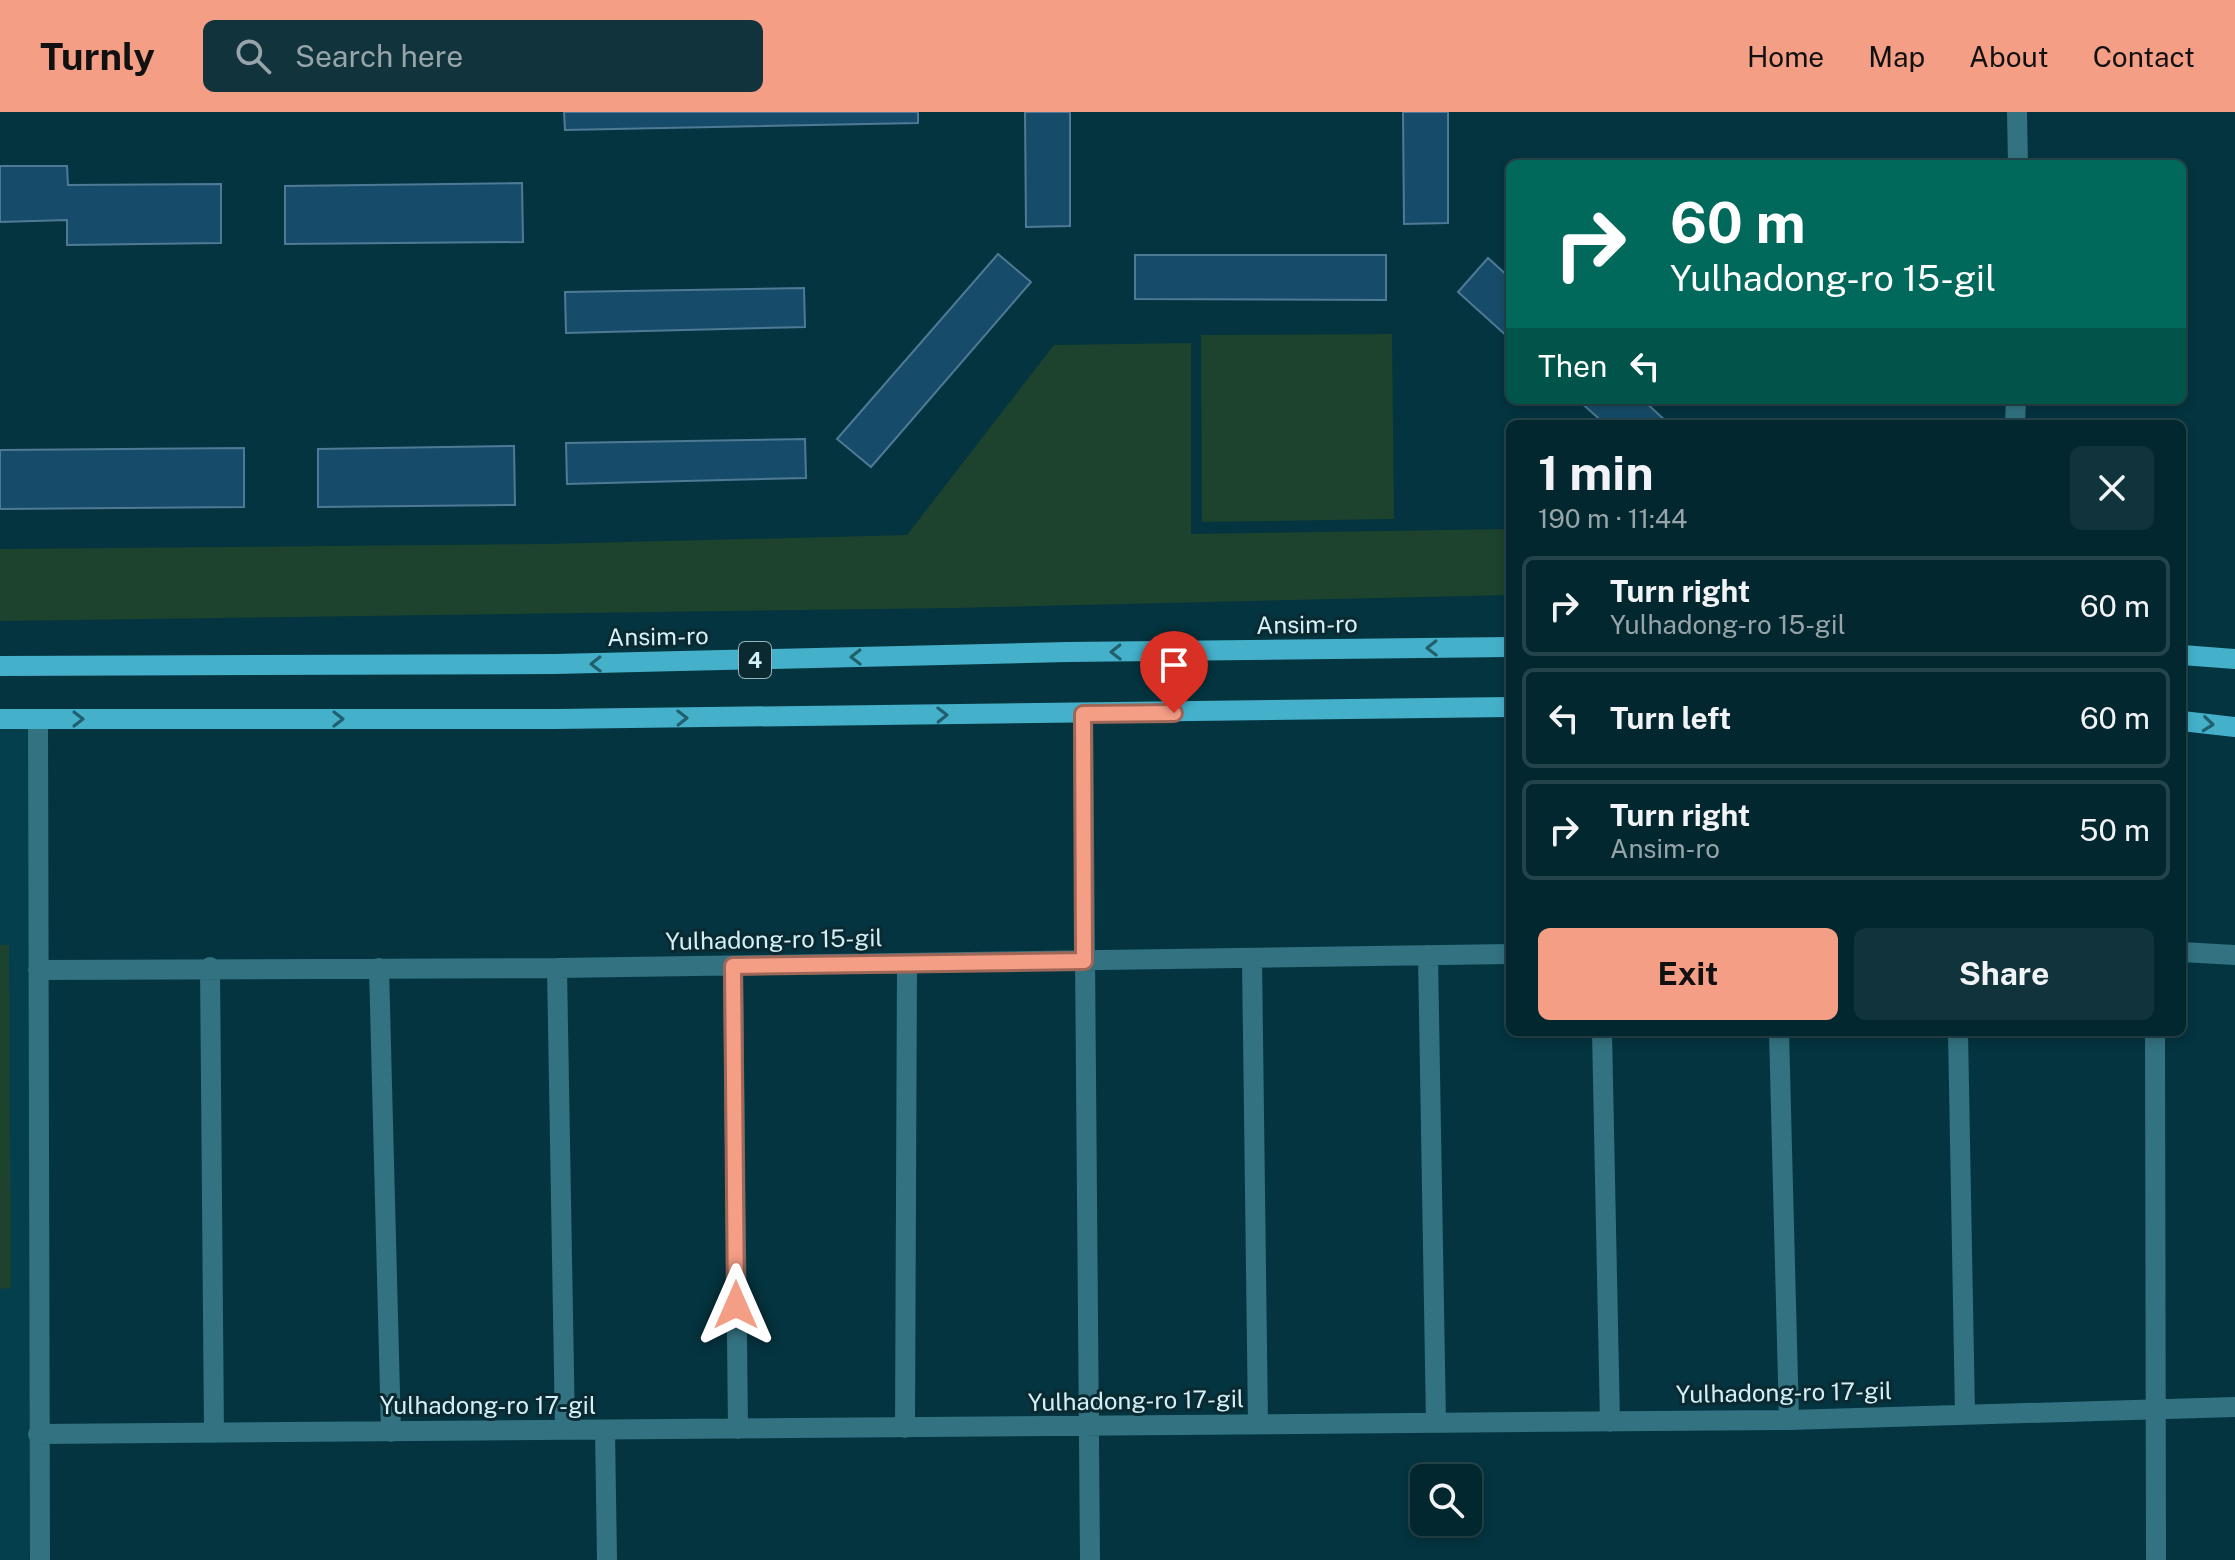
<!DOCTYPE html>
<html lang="en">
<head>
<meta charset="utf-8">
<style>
  :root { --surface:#03272f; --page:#11333b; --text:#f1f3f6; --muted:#97a5aa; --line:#24444b; --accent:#f49e86 }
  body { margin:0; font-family:"Public Sans",sans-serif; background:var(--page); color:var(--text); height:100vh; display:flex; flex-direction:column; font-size:30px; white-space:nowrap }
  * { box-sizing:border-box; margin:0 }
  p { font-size:26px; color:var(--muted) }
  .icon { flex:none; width:44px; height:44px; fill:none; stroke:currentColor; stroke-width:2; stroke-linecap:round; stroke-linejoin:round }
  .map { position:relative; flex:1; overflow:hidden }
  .side { position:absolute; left:1506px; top:308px; width:680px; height:616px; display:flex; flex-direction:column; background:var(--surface); border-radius:12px; box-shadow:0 4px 12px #0003,0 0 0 2px var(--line) }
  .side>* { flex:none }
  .guide { position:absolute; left:1506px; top:48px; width:680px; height:244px; border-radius:12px; box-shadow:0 4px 12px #0003,0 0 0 2px var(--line); background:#00695c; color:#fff; overflow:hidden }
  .tools { position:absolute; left:1410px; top:1352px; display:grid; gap:16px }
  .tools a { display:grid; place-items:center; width:72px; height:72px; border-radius:12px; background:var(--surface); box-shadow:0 4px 12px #0003,0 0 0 2px var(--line); font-size:40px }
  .pin { position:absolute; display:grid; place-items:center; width:68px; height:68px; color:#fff; margin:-82px -34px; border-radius:50% 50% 50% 0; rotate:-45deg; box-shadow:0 0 8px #0007 }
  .pin .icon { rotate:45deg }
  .me { position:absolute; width:88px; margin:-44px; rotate:0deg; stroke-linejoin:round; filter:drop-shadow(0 0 6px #0008) }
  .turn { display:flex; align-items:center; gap:28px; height:168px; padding:0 32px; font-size:36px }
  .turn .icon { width:104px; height:104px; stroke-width:2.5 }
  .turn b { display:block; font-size:56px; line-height:68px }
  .then { display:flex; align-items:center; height:76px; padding:0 32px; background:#0003; gap:16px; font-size:30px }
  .round { display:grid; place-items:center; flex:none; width:84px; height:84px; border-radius:12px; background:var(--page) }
  .summary { display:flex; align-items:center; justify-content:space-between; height:136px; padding:0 32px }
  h1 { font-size:48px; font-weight:700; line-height:60px }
  .button { display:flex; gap:16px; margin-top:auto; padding:16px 32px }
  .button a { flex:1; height:92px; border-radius:12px; background:var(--accent); color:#111; font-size:32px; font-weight:700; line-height:92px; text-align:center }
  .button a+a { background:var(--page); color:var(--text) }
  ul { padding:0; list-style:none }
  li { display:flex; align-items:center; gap:24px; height:100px; margin:0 16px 12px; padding:0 16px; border:4px solid var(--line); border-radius:12px }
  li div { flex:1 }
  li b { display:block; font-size:30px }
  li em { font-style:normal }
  header { display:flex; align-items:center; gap:48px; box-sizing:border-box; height:112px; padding:0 40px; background:var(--accent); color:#111 }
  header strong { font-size:38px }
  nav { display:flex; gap:44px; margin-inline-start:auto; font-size:28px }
  .search { width:560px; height:72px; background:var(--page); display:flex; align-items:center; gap:20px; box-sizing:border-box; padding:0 28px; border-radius:12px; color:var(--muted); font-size:30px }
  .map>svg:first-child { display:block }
  .built { fill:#033f4c }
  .green { fill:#1d422d }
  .building { fill:#164c69; stroke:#4f7a95; stroke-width:2 }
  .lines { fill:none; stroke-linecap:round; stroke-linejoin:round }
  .minor { stroke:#337281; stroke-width:20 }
  .tertiary { stroke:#337281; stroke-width:20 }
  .primary { stroke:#44b0ca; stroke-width:20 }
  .oneway { stroke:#215f6e }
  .route-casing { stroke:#9f6757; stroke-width:20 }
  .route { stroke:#f49e86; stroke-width:14 }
  .labels { text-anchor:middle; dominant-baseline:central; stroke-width:6; stroke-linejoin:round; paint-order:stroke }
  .shield { fill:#0a2930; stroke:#97b4bb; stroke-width:2 }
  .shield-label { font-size:22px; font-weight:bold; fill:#d3eff7 }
  .street-label { font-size:24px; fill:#d3eff7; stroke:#0a2930 }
</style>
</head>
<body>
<header>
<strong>Turnly</strong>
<div class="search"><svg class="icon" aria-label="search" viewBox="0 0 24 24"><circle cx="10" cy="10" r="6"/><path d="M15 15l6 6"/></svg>Search here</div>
<nav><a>Home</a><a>Map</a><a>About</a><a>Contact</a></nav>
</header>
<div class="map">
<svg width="2235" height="1448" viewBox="0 0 2235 1448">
  <rect width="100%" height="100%" fill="#04343f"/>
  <path class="built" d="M0 604 38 607 41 1448H0Z"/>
  <path class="green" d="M1392 222 1394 407 1202 410 1201 223Z
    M1191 231V422L1510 417V483L954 496 0 509V437L547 432 907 423 1054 233Z
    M0 833H9L11 1176 0 1177Z"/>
  <path class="building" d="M564 0H918V11L565 18Z
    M1025 0H1070V114L1026 115Z
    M1403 0H1448V111L1404 112Z
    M0 54H67L68 73 221 72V131L67 133V108L0 110Z
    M522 71 523 130 285 132V74Z
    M998 142 1031 170 871 355 837 327Z
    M1135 143H1386V188L1135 187Z
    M1488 146 1510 166V227L1458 180Z
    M804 176 805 215 566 221 565 180Z
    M1578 288H1643L1668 311 1605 312Z
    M805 327 806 366 567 372 566 331Z
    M514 334 515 393 318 395V337Z
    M244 336V395L0 397V338Z"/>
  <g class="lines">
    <path class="minor" d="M1083 602 1090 1448
      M38 607 40 1448
      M2182 840 2235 843
      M1428 843 1436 1311
      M1252 847 1258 1312
      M733 854 738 1317
      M210 855 214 1321
      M379 856 391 1320
      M557 856 565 1318
      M38 858 557 856 1510 842
      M1602 920 1610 1310
      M1779 920 1789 1308
      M1958 920 1965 1301
      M905 1316 907 851
      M605 1318 607 1448
      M38 1322 1789 1308 2235 1295"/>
    <path class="tertiary" d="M2017 0 2018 52
      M2015 312 2016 288
      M2155 920 2156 1448"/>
    <path class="primary" d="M2182 543 2235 547
      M0 554 555 552 1067 540 1510 535
      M0 607H555L1510 595
      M2182 609 2235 615"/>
  </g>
  <defs><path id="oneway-chevron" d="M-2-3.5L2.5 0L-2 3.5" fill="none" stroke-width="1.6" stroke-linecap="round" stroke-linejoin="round" transform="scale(2)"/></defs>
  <g class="oneway">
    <use href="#oneway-chevron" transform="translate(1432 536) rotate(179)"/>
    <use href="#oneway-chevron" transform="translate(1116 540) rotate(179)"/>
    <use href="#oneway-chevron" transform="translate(856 545) rotate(179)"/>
    <use href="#oneway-chevron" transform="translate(596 552) rotate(179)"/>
    <use href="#oneway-chevron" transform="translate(942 603) rotate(-1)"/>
    <use href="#oneway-chevron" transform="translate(682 606) rotate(-1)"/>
    <use href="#oneway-chevron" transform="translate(78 607)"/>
    <use href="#oneway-chevron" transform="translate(338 607)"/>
    <use href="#oneway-chevron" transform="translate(2208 612) rotate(6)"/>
  </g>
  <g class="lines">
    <defs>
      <path id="route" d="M736 1193 733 854 1084 849 1083 602 1174 601"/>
    </defs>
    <use href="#route" class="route-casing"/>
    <use href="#route" class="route"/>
  </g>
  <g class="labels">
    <rect class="shield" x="739" y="530" width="32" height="36" rx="6"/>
    <g class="shield-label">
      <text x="755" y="548">4</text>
    </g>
    <g class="street-label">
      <text transform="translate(1307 512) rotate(-1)">Ansim-ro</text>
      <text transform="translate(658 524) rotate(-1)">Ansim-ro</text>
      <text transform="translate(774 827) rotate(-1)">Yulhadong-ro 15-gil</text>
      <text transform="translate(1784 1280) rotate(-1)">Yulhadong-ro 17-gil</text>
      <text transform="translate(1136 1288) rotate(-1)">Yulhadong-ro 17-gil</text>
      <text x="488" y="1293">Yulhadong-ro 17-gil</text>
    </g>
  </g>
</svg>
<div class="tools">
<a><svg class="icon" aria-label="search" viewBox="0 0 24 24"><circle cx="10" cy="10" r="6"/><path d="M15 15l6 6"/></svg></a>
</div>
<div class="pin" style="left:1174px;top:601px;background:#d93025"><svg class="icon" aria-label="arrive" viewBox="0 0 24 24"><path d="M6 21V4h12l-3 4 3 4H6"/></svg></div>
<svg class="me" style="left:736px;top:1193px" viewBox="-20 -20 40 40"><path d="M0-17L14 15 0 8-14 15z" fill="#f49e86" stroke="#fff" stroke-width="4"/></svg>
<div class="guide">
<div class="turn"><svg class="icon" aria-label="right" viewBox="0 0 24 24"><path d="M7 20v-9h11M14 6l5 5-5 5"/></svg><div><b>60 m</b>Yulhadong-ro 15-gil</div></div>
<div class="then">Then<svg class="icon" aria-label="left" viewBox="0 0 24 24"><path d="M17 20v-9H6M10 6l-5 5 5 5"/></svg></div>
</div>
<section class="side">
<div class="summary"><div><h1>1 min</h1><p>190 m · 11:44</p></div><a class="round"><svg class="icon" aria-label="close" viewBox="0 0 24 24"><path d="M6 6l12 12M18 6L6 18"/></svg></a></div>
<ul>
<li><svg class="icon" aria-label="right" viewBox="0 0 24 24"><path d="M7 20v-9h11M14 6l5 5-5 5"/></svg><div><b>Turn right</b><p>Yulhadong-ro 15-gil</p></div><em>60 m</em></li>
<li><svg class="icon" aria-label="left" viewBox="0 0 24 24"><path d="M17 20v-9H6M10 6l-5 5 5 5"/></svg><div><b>Turn left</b></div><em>60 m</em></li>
<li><svg class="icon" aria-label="right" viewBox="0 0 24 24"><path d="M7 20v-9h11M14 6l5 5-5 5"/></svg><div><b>Turn right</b><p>Ansim-ro</p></div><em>50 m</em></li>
</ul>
<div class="button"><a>Exit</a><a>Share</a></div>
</section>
</div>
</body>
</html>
